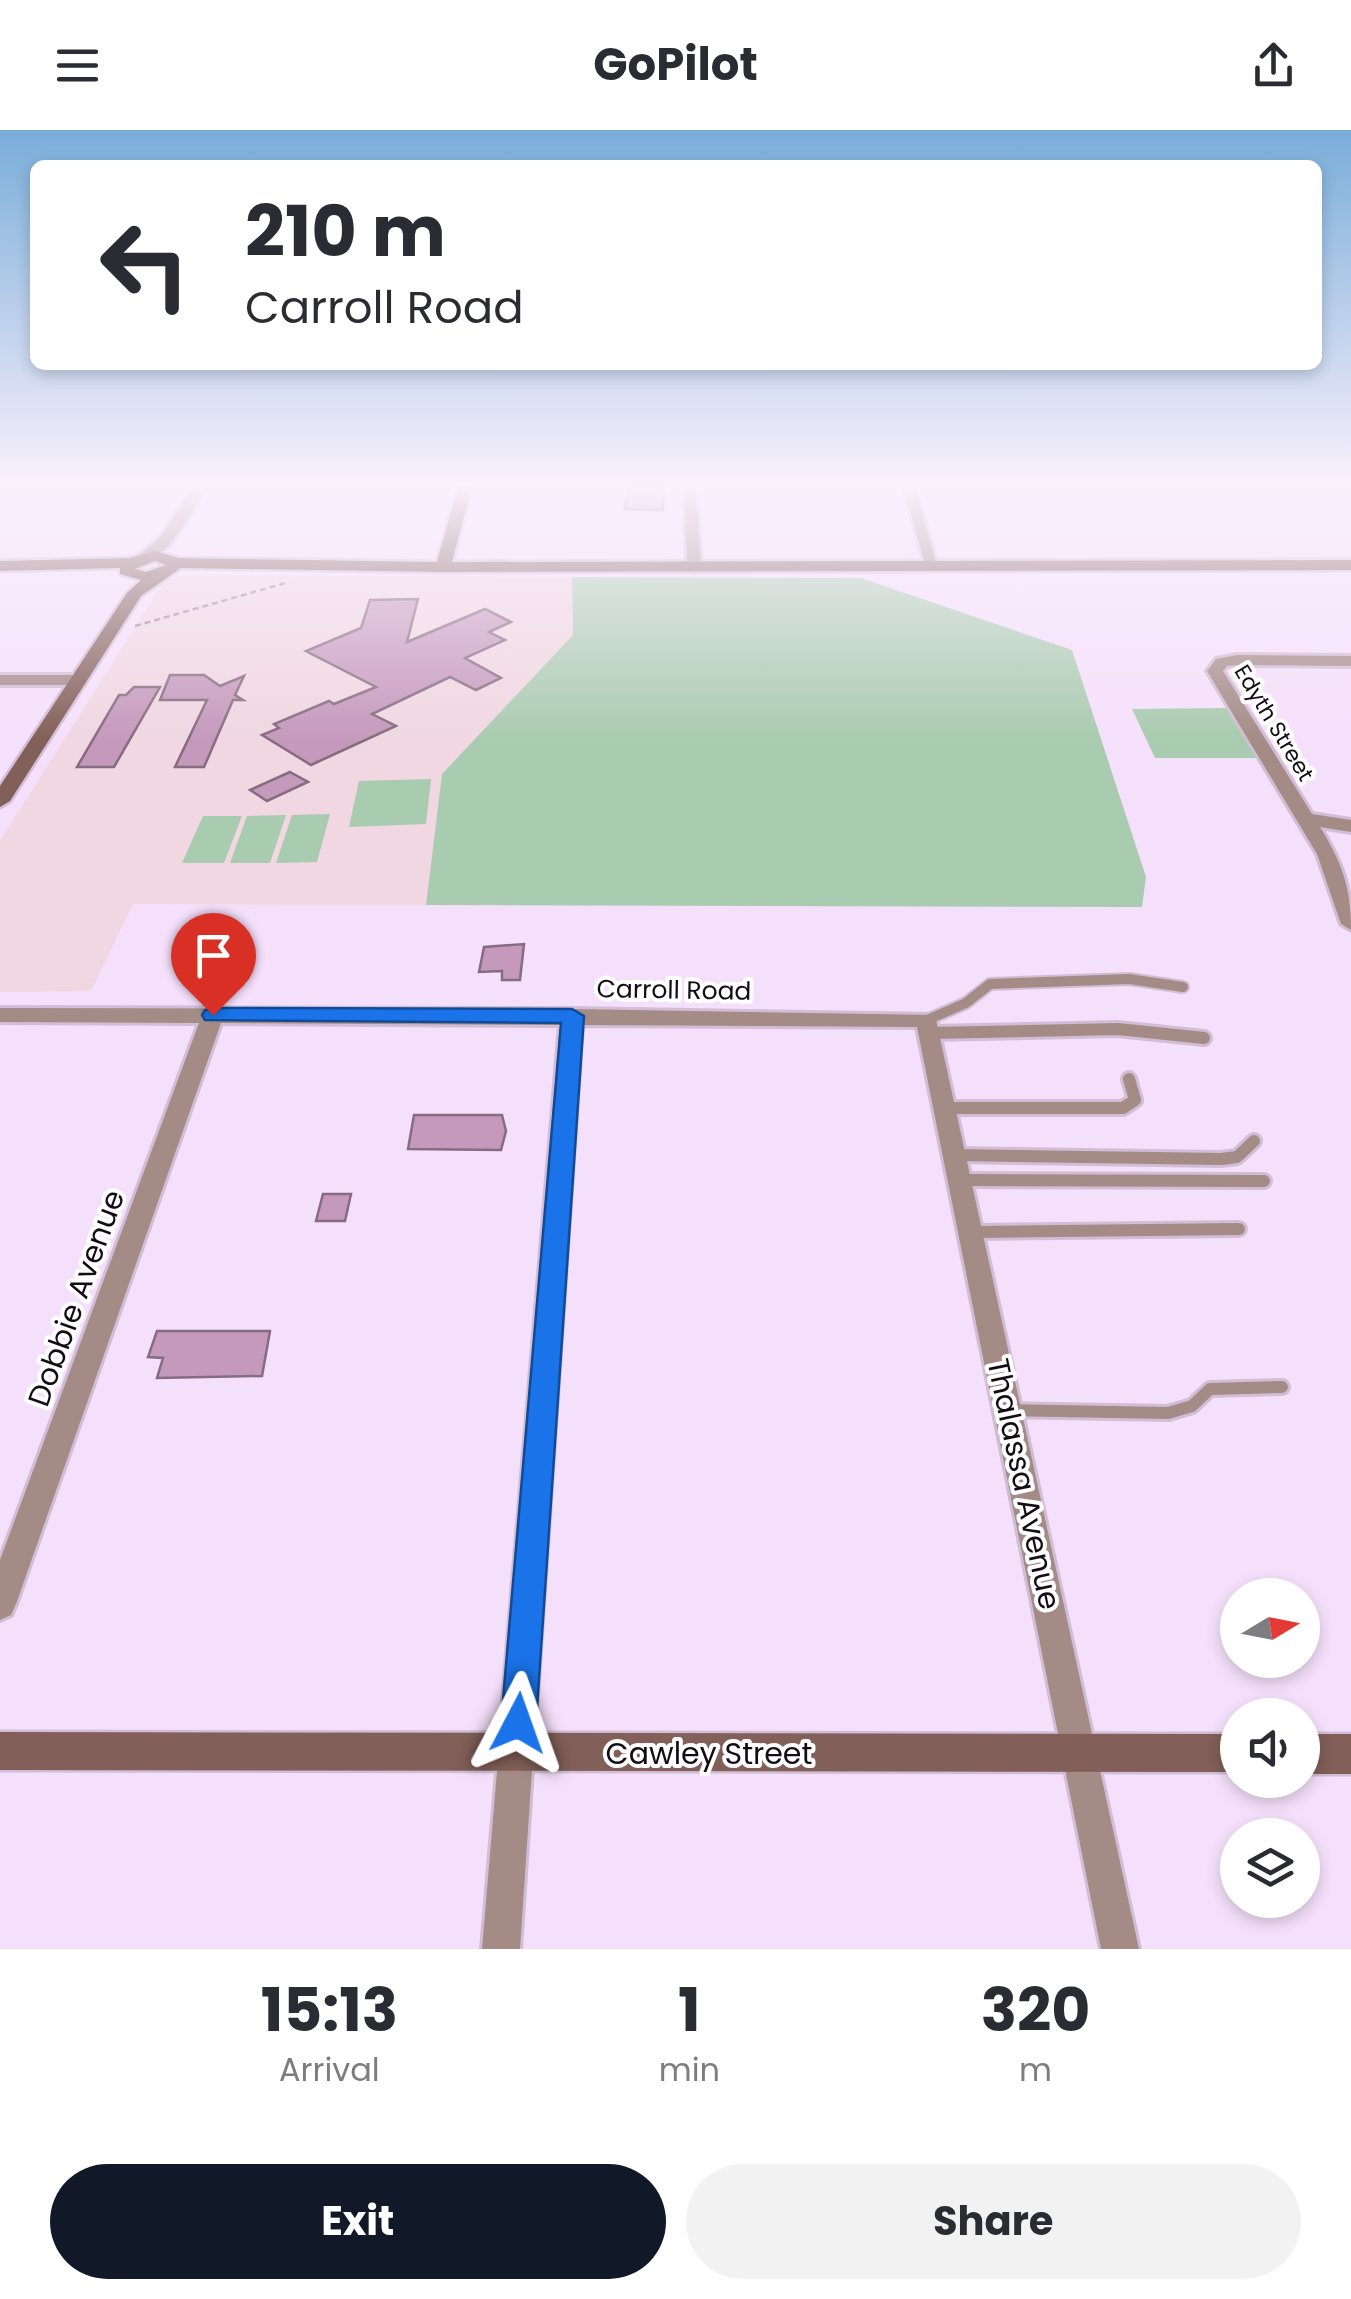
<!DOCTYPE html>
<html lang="en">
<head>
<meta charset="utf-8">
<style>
  :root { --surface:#fff; --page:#f2f2f3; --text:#2b2b33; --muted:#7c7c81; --accent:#111827 }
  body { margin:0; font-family:Poppins,sans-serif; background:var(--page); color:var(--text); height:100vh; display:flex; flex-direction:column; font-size:38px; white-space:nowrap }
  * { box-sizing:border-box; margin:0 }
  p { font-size:32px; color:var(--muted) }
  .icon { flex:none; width:55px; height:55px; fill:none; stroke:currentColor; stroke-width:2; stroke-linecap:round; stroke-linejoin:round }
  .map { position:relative; height:1819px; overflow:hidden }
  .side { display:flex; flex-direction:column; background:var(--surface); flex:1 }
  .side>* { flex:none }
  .banner { position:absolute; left:30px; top:30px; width:1292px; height:210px; border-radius:15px; box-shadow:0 5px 15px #0003; background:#fff; color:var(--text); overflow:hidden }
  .needle { width:65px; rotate:80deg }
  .tools { position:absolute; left:1220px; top:1448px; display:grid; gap:20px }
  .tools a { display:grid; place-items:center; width:100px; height:100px; border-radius:50%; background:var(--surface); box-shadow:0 5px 15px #0003; font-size:50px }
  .pin { position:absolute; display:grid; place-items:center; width:85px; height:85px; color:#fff; margin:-102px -42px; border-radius:50% 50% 50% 0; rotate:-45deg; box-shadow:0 0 10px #0007 }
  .pin .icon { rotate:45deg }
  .me { position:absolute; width:110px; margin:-55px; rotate:4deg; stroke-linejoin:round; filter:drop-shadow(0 0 8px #0008) }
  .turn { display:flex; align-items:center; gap:35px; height:210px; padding:0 50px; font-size:45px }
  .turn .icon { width:130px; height:130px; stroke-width:2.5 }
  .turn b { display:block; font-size:70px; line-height:85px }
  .eta { display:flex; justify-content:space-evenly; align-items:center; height:170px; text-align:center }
  .eta b { font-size:60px; font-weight:700; line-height:70px }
  .button { display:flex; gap:20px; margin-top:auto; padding:20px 50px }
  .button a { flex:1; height:115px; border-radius:60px; background:var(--accent); color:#fff; font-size:40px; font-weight:700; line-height:115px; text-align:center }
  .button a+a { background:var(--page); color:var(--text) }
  header { display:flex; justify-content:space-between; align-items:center; height:130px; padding:0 50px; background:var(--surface); font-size:45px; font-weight:700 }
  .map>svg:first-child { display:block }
  .education { fill:#f0d7e1 }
  .green { fill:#a9cbaf }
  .building { fill:#c599bc; stroke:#856c7f; stroke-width:2.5 }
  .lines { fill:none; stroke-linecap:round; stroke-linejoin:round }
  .lane-far1-casing { stroke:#d1bed6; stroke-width:14 }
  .lane-casing { stroke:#d1bed6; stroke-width:18 }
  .street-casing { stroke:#d1bed6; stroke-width:6 }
  .secondary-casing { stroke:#d1bed6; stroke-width:5 }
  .path { stroke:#9b8b9f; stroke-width:2.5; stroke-dasharray:6 4; stroke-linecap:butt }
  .lane-far1 { stroke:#a48b86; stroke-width:10 }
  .lane { stroke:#a48b86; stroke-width:12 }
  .street { fill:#a48b86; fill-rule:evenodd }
  .secondary { fill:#825f58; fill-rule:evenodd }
  .route { fill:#1a73e8; stroke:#114b97; stroke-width:2.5 }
  .labels { text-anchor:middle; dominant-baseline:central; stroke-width:8; stroke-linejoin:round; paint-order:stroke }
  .far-street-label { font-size:22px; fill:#130c15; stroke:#fff }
  .street-label { font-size:25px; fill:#130c15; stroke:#fff }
  .near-street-label { font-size:30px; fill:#130c15; stroke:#fff }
</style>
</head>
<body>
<header><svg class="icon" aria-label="menu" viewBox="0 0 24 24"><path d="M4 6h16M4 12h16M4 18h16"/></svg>GoPilot<svg class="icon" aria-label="share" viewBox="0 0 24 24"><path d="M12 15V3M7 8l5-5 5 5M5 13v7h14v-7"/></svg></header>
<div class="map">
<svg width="1351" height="1819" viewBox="0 0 1351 1819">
  <rect width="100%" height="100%" fill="#f5e0fb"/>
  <path class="education" d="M201 445 572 447 573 505 442 644 426 775 133 774 91 861 0 862V711L163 453 174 447Z"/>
  <path class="green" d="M572 447 861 448 1072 520 1146 747 1142 777 426 775 442 644 573 505Z
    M1227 578 1258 628H1155L1132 579Z
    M431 649 426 694 349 697 359 651Z
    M330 684 317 732 276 733 292 685Z
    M286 685 270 733H230L247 686Z
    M203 686H242L224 733H182Z"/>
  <path class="building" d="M629 357H664L663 380 624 379Z
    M418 469 407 512 485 479 511 492 489 502 505 510 465 528 501 548 476 560 450 547 372 584 396 596 311 635 262 605 279 598 274 594 329 571 334 574 376 557 306 521 361 498 370 470Z
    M170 545H204L220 556 244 546 235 565 243 570H233L204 637H175L207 570H160Z
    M134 557H160L114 637H77L119 565H126Z
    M290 642 308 652 267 671 250 660Z
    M524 814 520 850H502V841L479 842 484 817Z
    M414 985H502L506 1001 501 1020 408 1019Z
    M323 1064H351L345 1091H316Z
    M157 1201H270L262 1246 157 1248 163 1228 148 1227Z"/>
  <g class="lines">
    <defs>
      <path id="lane-far1" d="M927 890 966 873 990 854 1129 849 1183 857"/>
      <path id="lane" d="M930 903 1118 899 1204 908
        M946 978H1123L1135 970 1129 949
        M955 1025 1221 1029 1237 1027 1254 1011
        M961 1050 1264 1051
        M972 1102 1239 1099
        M1009 1280 1168 1283 1192 1276 1210 1259 1282 1257"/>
      <path id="street" d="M194 357H206C192 379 169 432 139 431V425L158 410Z
        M684 357H696L701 438 694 442 687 438Z
        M903 357H915L938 440 926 437Z
        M1237 525 1351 526V536L1237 535 1227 536 1223 541 1312 684 1351 690V702L1320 697C1342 733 1351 757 1351 800L1341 794 1317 724 1207 541 1216 529Z
        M0 545H78L86 550 78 555H0Z
        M0 878 572 879 935 885 1139 1819H1101L917 897 582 895 520 1819H482L560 895 221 893 16 1474 11 1485 0 1490V1430L199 893 0 892Z"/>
      <path id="secondary" d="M458 357H472L452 432 1351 430V440L443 442 181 438 141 466 10 671 0 677V656L127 463 141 450 120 444V438L0 441V431L129 428 155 421 179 428 437 432ZM155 431 166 435 146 442 135 439Z
        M0 1602 1238 1604V1642L0 1640Z
        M1302 1604H1351V1644H1302Z"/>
    </defs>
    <use href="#lane-far1" class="lane-far1-casing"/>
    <use href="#lane" class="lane-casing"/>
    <use href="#street" class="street-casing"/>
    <use href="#secondary" class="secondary-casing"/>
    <path class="path" d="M135 496 289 452"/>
    <use href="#lane-far1" class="lane-far1"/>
    <use href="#lane" class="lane"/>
    <use href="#street" class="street"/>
    <use href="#secondary" class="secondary"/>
  </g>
  <linearGradient id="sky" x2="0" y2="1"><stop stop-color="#79add9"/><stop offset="0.58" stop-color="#faf1fd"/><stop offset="1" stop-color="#faf1fd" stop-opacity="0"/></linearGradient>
  <rect width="1351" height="611" fill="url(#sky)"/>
  <path class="route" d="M213 878 572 879 584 886 536 1593 531 1606 518 1611 506 1606 501 1593 561 893 205 890 202 885 205 880Z"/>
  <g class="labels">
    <g class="far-street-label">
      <text transform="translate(1274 593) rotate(59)">Edyth Street</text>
    </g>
    <g class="street-label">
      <text transform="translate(674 860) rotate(1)">Carroll Road</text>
    </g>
    <g class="near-street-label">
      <text transform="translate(76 1168) rotate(-70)">Dobbie Avenue</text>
      <text transform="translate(1024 1354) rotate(78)">Thalassa Avenue</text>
      <text x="709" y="1623">Cawley Street</text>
    </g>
  </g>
</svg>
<div class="tools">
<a><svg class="needle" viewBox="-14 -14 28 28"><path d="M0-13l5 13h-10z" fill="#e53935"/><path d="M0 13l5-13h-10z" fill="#7c7c81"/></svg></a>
<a><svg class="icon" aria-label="sound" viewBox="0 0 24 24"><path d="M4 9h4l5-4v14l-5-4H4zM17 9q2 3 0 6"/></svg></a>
<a><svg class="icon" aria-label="layers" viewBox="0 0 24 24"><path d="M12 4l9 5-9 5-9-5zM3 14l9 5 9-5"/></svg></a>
</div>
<div class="pin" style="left:213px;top:885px;background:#d93025"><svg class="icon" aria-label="arrive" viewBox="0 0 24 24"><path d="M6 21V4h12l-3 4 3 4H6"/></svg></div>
<svg class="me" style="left:518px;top:1593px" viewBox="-20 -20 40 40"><path d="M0-17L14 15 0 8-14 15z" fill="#1a73e8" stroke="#fff" stroke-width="4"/></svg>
<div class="banner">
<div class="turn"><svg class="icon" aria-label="left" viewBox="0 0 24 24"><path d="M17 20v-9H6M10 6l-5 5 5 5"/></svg><div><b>210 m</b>Carroll Road</div></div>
</div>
</div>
<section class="side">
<div class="eta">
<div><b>15:13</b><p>Arrival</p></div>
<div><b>1</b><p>min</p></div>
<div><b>320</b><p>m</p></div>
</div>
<div class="button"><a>Exit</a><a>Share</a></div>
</section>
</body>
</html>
